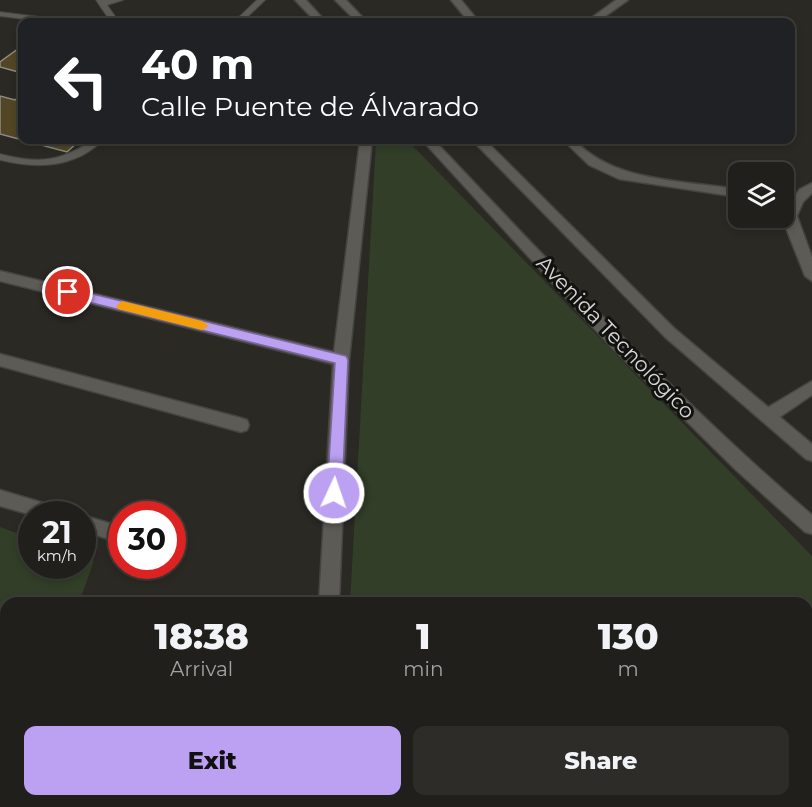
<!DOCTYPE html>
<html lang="en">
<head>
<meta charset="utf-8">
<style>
  :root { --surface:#201f1b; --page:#2d2c28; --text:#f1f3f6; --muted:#a2a2a3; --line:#3d3d3a; --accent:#bca0f2 }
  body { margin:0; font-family:Montserrat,sans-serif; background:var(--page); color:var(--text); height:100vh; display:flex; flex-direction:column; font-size:22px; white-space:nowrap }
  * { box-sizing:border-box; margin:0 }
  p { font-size:20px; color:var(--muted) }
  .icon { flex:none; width:33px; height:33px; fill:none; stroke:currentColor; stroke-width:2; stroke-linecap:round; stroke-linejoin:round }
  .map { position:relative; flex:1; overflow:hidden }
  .panel { position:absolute; left:0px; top:597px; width:813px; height:210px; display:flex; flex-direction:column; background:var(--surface); border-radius:18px 18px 0 0; box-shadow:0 3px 9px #0003,0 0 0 2px var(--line) }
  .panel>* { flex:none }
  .hud { position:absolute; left:18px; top:18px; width:777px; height:126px; border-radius:12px; box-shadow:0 3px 9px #0003,0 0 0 2px var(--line); background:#202124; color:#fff; overflow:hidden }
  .fabs { position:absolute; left:728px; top:162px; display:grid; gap:12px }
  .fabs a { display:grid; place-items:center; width:66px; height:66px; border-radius:12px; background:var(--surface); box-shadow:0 3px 9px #0003,0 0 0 2px var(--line); font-size:30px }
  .speed { position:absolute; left:18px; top:501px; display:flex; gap:12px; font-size:30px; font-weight:700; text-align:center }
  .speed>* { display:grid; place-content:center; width:78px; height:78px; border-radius:50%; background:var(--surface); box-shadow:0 3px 9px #0003,0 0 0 2px var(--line); line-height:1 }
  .speed small { font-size:15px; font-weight:400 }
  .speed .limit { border:9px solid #d22; background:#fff; color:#111 }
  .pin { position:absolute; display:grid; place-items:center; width:51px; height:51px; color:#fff; margin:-26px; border:3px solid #fff; border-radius:50%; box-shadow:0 2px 6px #0007 }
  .me { position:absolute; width:66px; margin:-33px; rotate:3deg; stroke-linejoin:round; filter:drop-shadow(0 0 4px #0008) }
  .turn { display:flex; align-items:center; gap:21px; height:126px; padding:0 24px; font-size:27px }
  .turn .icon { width:78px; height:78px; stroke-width:2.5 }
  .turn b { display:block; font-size:42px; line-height:51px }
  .eta { display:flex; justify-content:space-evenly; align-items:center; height:102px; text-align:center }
  .eta b { font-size:36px; font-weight:800; line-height:42px }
  .button { display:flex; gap:12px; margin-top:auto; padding:12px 24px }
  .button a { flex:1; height:69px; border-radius:12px; background:var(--accent); color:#111; font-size:24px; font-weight:800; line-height:69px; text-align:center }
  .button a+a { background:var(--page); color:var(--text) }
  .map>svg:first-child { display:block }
  .green { fill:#323e28 }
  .building { fill:#524624; stroke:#8c8a85; stroke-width:1.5 }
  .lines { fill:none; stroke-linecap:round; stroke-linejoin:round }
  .service-casing { stroke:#464441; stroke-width:2 }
  .minor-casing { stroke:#464441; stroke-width:3 }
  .secondary-casing { stroke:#464441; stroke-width:3 }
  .service { fill:#5d5b56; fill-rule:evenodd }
  .minor { fill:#5d5b56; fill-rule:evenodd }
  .secondary { fill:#5d5b56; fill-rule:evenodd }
  .route { fill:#bca0f2; stroke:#7a689d; stroke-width:1.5 }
  .slow { fill:#f59e0b }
  .labels { text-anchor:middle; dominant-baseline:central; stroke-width:6; stroke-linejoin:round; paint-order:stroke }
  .street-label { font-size:21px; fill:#d7d6d3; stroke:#121210 }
</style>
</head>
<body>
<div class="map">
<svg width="812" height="807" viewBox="0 0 812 807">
  <rect width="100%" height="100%" fill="#2a2924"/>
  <path class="green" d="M376 140H407L812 556V633L807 635V603H350Z
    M0 527 31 538 32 566H82L83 557 94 561 79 603H6V723H0Z"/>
  <path class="building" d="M22 46V73L0 67V62Z
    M22 94V140H80L67 152 0 134V96L15 100Z"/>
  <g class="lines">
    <defs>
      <path id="service" d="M96 0H123L107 5 119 22H111Z
        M257 0H265L242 22H234Z
        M0 12 63 20 67 22H49L0 16Z
        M210 19H213V22H201Z
        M93 140H103C75 168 36 169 0 160V154C38 164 60 162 93 140Z"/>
      <path id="minor" d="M451 0H461L479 22H469Z
        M616 0H628L597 22H586Z
        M360 140H372L349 360 339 603H319L333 364 0 281V271L334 352Z
        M563 140H575C612 182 685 181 738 189V197L619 179 589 165Z
        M812 183V193L803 202 797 216 812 257V281L805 276 782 218 783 208H786L800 189Z
        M0 354 241 418 247 420 249 425 247 430 241 432 0 366Z
        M812 381V395L774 421 768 423 762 421 760 416 762 411Z
        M0 490 60 508 63 514 32 515 0 506Z
        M82 515 122 527V543L82 531Z
        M812 670V691L807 693V672Z
        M0 747H6V769H0Z
        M306 801H328V807H306Z"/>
      <path id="secondary" d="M295 0H306L326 22H316Z
        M335 0H346L367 22H357Z
        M422 140H434C556 269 677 399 812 515V534L805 532 737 471 611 347Z
        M472 140H485L675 329 812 444V461L806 459 665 337Z"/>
    </defs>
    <use href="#service" class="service-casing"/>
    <use href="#minor" class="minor-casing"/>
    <use href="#secondary" class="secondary-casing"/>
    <use href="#service" class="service"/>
    <use href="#minor" class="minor"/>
    <use href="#secondary" class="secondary"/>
  </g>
  <path class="route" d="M68 288 346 356 348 360 342 493 340 497 334 499 329 497 327 493 335 363 64 296V289Z"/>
  <path class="slow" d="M122 301 202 321 209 326 202 330 118 309 116 306Z"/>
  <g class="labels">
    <g class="street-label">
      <text transform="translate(616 337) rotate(46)">Avenida Tecnológico</text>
    </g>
  </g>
</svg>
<div class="fabs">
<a><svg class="icon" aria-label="layers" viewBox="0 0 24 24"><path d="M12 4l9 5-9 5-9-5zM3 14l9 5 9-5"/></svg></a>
</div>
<div class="speed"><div>21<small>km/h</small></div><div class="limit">30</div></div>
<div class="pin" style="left:68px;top:292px;background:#d93025"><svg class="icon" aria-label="arrive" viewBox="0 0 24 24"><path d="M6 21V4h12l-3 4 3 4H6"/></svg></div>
<svg class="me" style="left:334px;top:493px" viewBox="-20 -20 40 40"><circle r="17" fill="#bca0f2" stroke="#fff" stroke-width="3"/><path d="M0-11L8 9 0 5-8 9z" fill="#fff"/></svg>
<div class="hud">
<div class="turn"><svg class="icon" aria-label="left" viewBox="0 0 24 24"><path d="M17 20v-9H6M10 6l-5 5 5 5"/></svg><div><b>40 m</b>Calle Puente de Álvarado</div></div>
</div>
<section class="panel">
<div class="eta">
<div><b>18:38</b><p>Arrival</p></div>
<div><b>1</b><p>min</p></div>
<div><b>130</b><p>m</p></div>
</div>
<div class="button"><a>Exit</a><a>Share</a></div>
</section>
</div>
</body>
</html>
